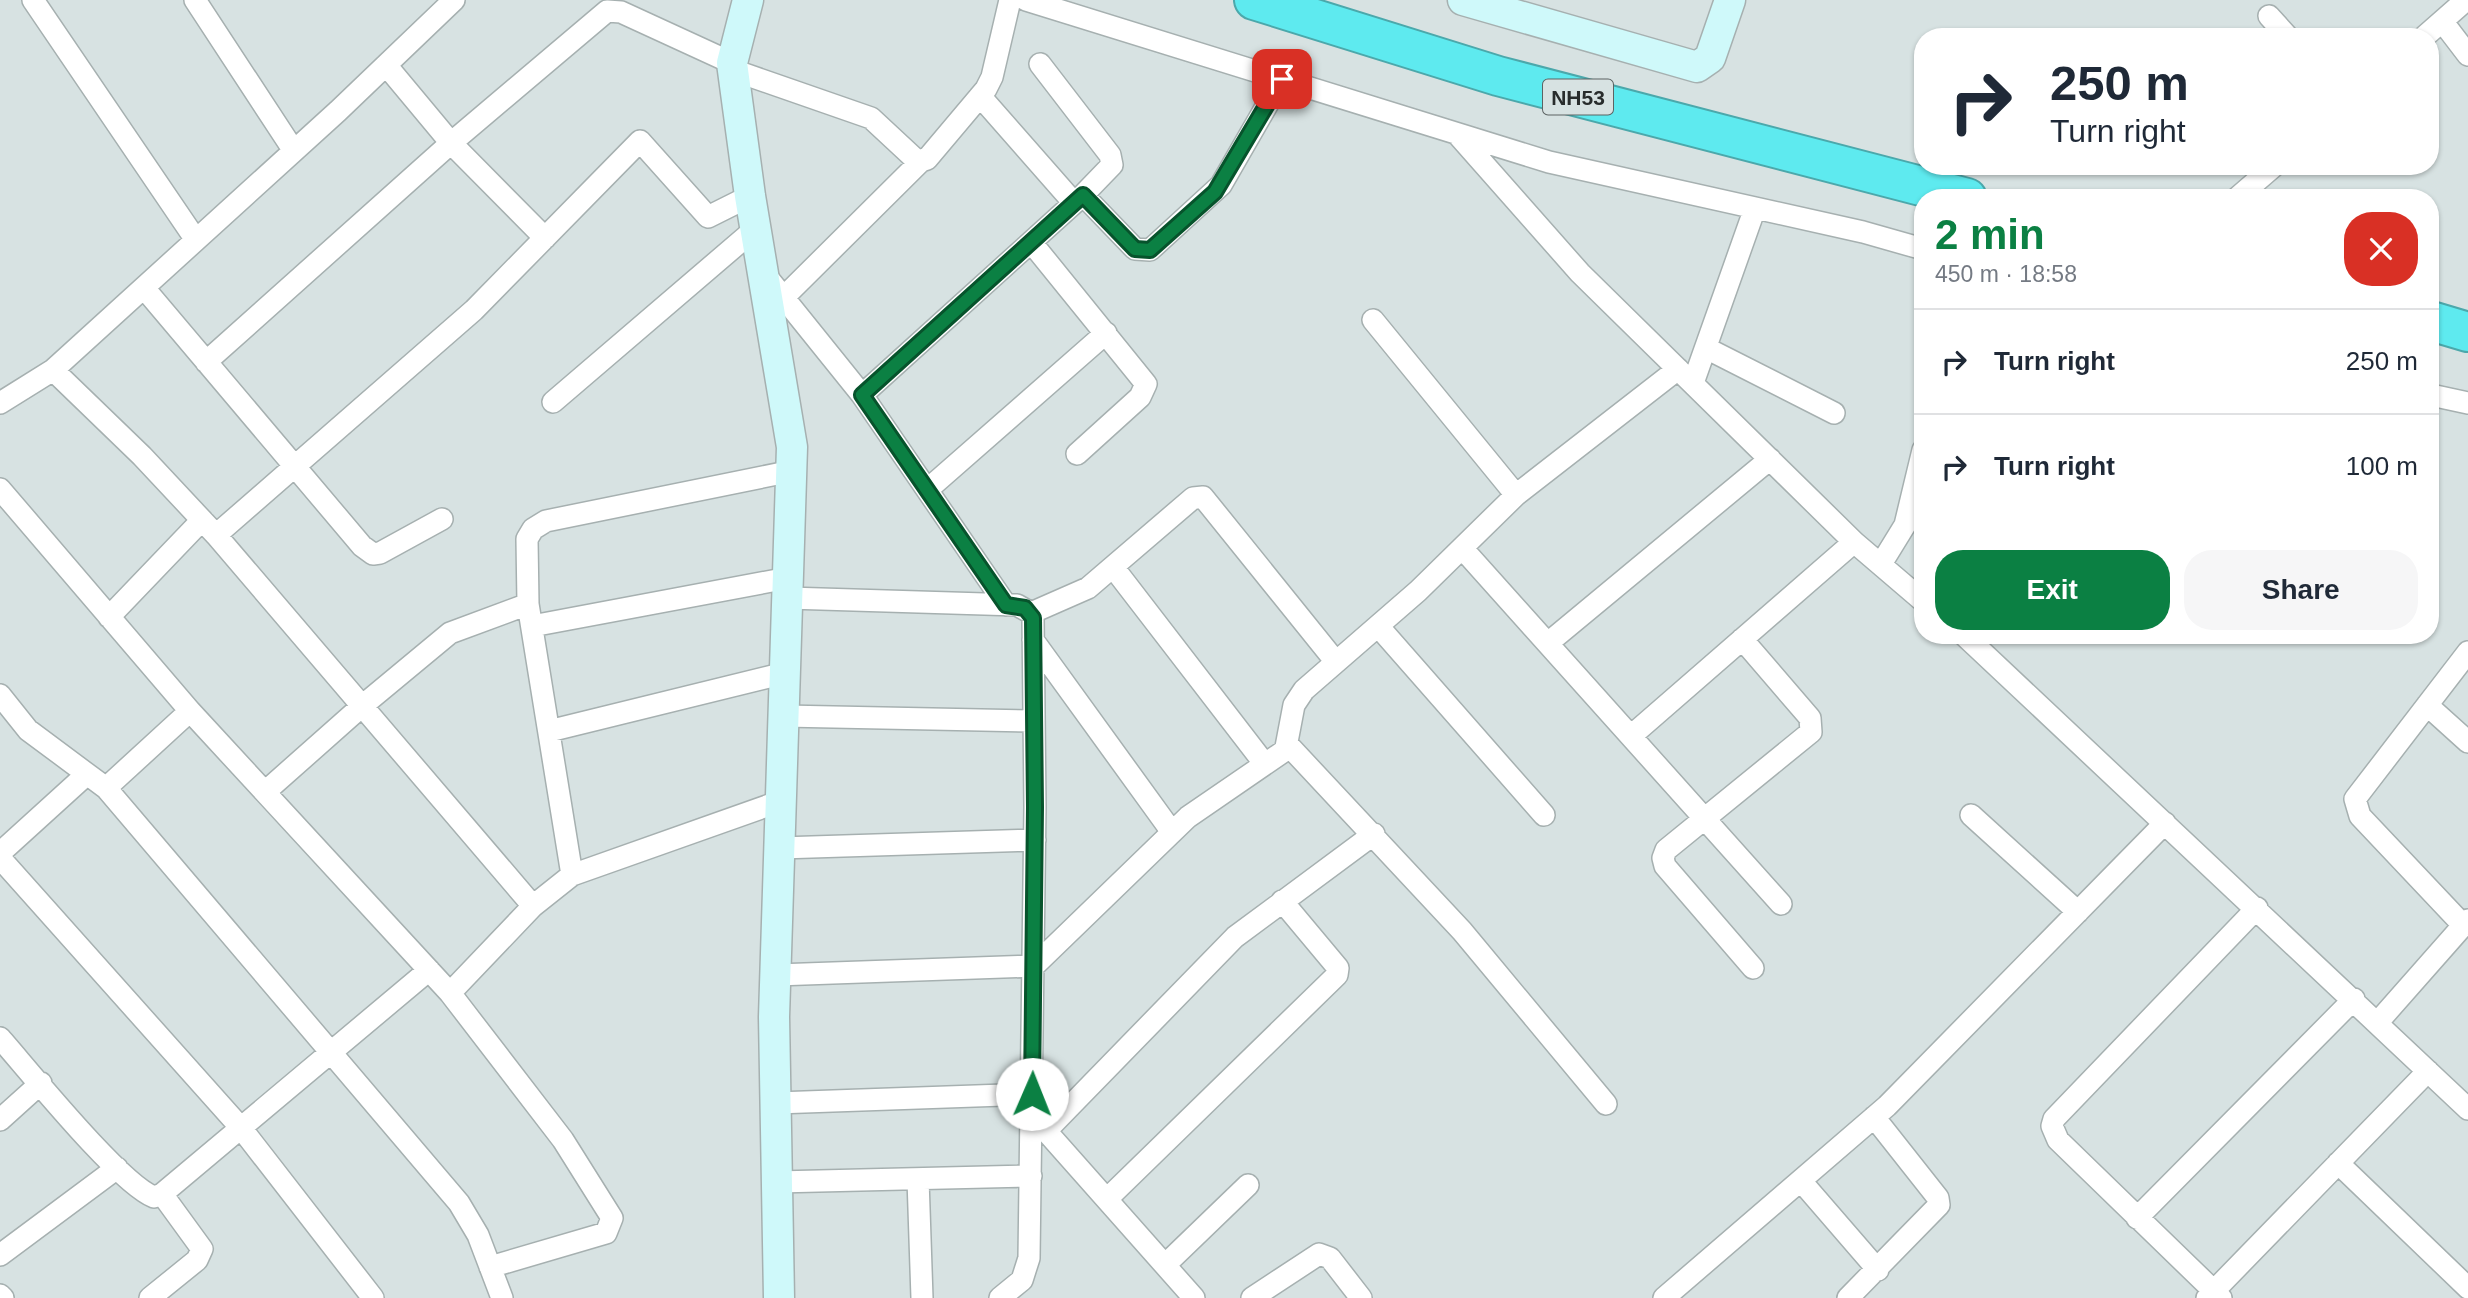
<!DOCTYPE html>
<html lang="en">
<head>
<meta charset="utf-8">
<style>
  :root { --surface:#fff; --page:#f6f6f7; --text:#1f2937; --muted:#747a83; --line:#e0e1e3; --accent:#0b8043 }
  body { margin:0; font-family:Helvetica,sans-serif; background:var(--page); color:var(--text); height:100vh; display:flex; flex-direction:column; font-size:26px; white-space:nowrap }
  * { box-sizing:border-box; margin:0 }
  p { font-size:23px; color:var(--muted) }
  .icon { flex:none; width:38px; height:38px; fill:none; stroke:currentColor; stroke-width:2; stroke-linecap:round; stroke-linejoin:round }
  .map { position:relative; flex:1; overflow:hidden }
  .sheet { position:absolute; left:1914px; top:189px; width:525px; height:455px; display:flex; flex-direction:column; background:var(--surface); border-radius:28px; box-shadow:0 2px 5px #0004 }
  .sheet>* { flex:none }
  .guide { position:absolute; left:1914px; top:28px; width:525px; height:147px; border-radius:28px; box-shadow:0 2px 5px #0004; background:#fff; color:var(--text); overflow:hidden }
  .pin { position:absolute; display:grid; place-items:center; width:60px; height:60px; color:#fff; margin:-30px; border-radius:14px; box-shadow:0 4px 10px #0006 }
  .me { position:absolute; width:77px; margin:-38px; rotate:1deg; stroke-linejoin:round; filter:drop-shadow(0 0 5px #0008) }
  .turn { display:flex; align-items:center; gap:24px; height:147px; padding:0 21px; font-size:32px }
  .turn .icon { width:91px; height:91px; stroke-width:2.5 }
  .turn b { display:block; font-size:49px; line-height:60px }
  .round { display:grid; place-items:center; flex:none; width:74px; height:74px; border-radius:28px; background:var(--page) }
  .head { display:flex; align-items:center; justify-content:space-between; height:119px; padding:0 21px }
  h1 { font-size:42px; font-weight:800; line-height:52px; color:var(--accent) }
  .primary-button { display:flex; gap:14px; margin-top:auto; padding:14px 21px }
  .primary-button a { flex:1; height:80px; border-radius:28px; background:var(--accent); color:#fff; font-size:28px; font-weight:800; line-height:80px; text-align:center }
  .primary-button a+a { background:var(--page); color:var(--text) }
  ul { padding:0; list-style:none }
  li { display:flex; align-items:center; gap:21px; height:105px; padding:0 21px; border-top:2px solid var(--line) }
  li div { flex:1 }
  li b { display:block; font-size:26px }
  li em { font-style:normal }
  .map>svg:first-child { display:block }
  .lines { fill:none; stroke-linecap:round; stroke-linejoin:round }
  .street-casing { stroke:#a6b0b0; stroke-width:24 }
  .secondary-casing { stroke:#a6b0b0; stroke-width:33 }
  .highway-casing { stroke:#4ba8ab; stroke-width:42 }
  .street { stroke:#fff; stroke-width:21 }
  .secondary { stroke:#cff9fa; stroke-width:30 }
  .highway { stroke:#5eeaef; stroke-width:38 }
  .route-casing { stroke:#07532c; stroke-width:18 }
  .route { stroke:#0b8043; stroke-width:12 }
  .labels { text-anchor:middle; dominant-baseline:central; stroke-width:7; stroke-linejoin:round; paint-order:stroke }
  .shield { fill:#d7e2e2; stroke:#5c6363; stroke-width:2 }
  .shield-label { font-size:21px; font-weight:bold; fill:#282c2c }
</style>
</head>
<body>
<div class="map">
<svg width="2468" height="1298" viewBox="0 0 2468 1298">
  <rect width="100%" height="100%" fill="#d7e2e2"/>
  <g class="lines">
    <defs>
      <path id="street" d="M33 0 196 240
        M195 0 294 151
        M1026 0 1549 162 1863 232 1923 249
        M2269 16 2288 37
        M2442 21 2468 55
        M2424 37 2466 0
        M386 65 451 143 545 238
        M733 70 871 118 914 158 921 161 927 159 986 89 992 77 1010 0
        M980 96 1074 203
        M1459 136 1580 273 1854 542 1923 601
        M1083 195 1135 249 1150 250 1221 185 1282 79
        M2237 198 2274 166
        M1031 242 1146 384 1140 397 1077 454
        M763 272 862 395 1006 605
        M144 288 362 546 373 554 380 553 442 519
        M784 297 921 161
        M1373 320 1516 495
        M1706 348 1834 413
        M206 362 451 143 607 11 621 12 732 63
        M53 370 338 111 454 0
        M1693 383 1755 208
        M862 395 1083 195 1112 165 1110 155 1040 64
        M2431 395 2468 403
        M553 402 755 229
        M0 403 53 370 142 456 216 535 474 310 640 141 708 217 750 196
        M0 489 190 711 106 788 28 730 0 695
        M927 490 1106 333
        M1462 548 1781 904
        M1881 564 1905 525 1923 450
        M1113 567 1264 763
        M788 598 1017 605 1031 613 1033 618 1035 807 1029 1258 1022 1280 1000 1298
        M1031 613 1088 588 1193 498 1203 497 1336 662
        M109 617 202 520
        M532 626 788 578
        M1378 626 1544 815
        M1964 635 2468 1109
        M1742 639 1810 718 1811 732 1666 850 1663 858 1665 866 1753 968
        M1033 640 1172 832
        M1548 643 1770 459
        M2427 705 2468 742
        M190 711 450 993 533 906 216 535
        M784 716 1034 721
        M549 731 785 673
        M1631 736 1854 542
        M1286 747 1294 705 1304 690 1418 591 1516 495 1678 369
        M106 788 459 1203 478 1235 502 1298
        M265 792 362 706 450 633 528 604
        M1971 815 2078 912
        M780 848 1035 840
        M0 853 87 774
        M0 858 241 1128 373 1298
        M572 875 528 604 527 539 533 529 546 521 792 471
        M533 906 572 875 781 801
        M2463 925 2360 816 2355 799 2468 652
        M776 975 1034 966 1188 817 1290 747 1462 931 1606 1104
        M450 993 563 1140 612 1218 606 1233 490 1267
        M2378 1022 2468 920
        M0 1038C29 1071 120 1184 154 1197L162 1194 429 970
        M776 1103 1033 1094
        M0 1120 41 1083
        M1038 1122 1194 1298
        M1046 1131 1235 937 1374 834
        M2338 1163 2468 1288
        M918 1179 922 1298
        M1801 1181 1878 1270
        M777 1182 1031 1176
        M1107 1199 1337 975 1338 968 1282 901
        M2137 1218 2354 999
        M0 1255 117 1168
        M1165 1265 1248 1185
        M0 1295 3 1298
        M150 1298 197 1260 202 1249 162 1194
        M1252 1298 1319 1254 1330 1258 1361 1298
        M1664 1298 1887 1106 2165 823
        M1848 1298 1939 1205 1938 1198 1874 1117
        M2207 1298 2428 1071
        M2221 1298 2058 1140 2052 1126 2054 1119 2257 908"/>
      <path id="secondary" d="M748 0 732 63 750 196 792 447 774 1017 779 1298
        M1463 0 1697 67 1710 58 1730 0"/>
      <path id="highway" d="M1254 0 1498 76 1967 198
        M2431 321 2468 332"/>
    </defs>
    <use href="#street" class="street-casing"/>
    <use href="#secondary" class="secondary-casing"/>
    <use href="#highway" class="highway-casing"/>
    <use href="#street" class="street"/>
    <use href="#secondary" class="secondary"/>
    <use href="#highway" class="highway"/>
  </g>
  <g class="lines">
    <defs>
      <path id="route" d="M1032 1094 1035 807 1033 618 1025 608 1006 605 862 395 1083 195 1135 249 1150 250 1215 192 1282 79"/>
    </defs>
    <use href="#route" class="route-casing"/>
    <use href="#route" class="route"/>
  </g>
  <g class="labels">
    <rect class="shield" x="1543" y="79.5" width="70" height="35" rx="5"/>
    <g class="shield-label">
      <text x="1578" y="97">NH53</text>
    </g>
  </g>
</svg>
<div class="pin" style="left:1282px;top:79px;background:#d93025"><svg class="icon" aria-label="arrive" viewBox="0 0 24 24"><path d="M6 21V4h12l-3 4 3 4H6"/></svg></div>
<svg class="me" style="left:1032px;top:1094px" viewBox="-20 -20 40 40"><circle r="19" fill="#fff"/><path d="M0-13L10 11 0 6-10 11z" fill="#0b8043"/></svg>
<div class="guide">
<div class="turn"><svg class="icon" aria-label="right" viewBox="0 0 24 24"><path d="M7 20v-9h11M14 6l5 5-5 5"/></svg><div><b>250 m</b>Turn right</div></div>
</div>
<section class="sheet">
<div class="head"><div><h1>2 min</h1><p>450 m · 18:58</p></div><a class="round" style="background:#d93025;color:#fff"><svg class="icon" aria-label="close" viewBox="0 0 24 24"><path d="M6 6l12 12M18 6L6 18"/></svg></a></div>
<ul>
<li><svg class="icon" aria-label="right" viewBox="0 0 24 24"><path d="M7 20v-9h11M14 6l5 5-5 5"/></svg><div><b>Turn right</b></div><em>250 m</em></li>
<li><svg class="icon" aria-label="right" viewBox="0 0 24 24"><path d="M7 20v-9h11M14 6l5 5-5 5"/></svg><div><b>Turn right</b></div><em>100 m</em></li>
</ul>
<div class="primary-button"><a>Exit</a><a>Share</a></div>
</section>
</div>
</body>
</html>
